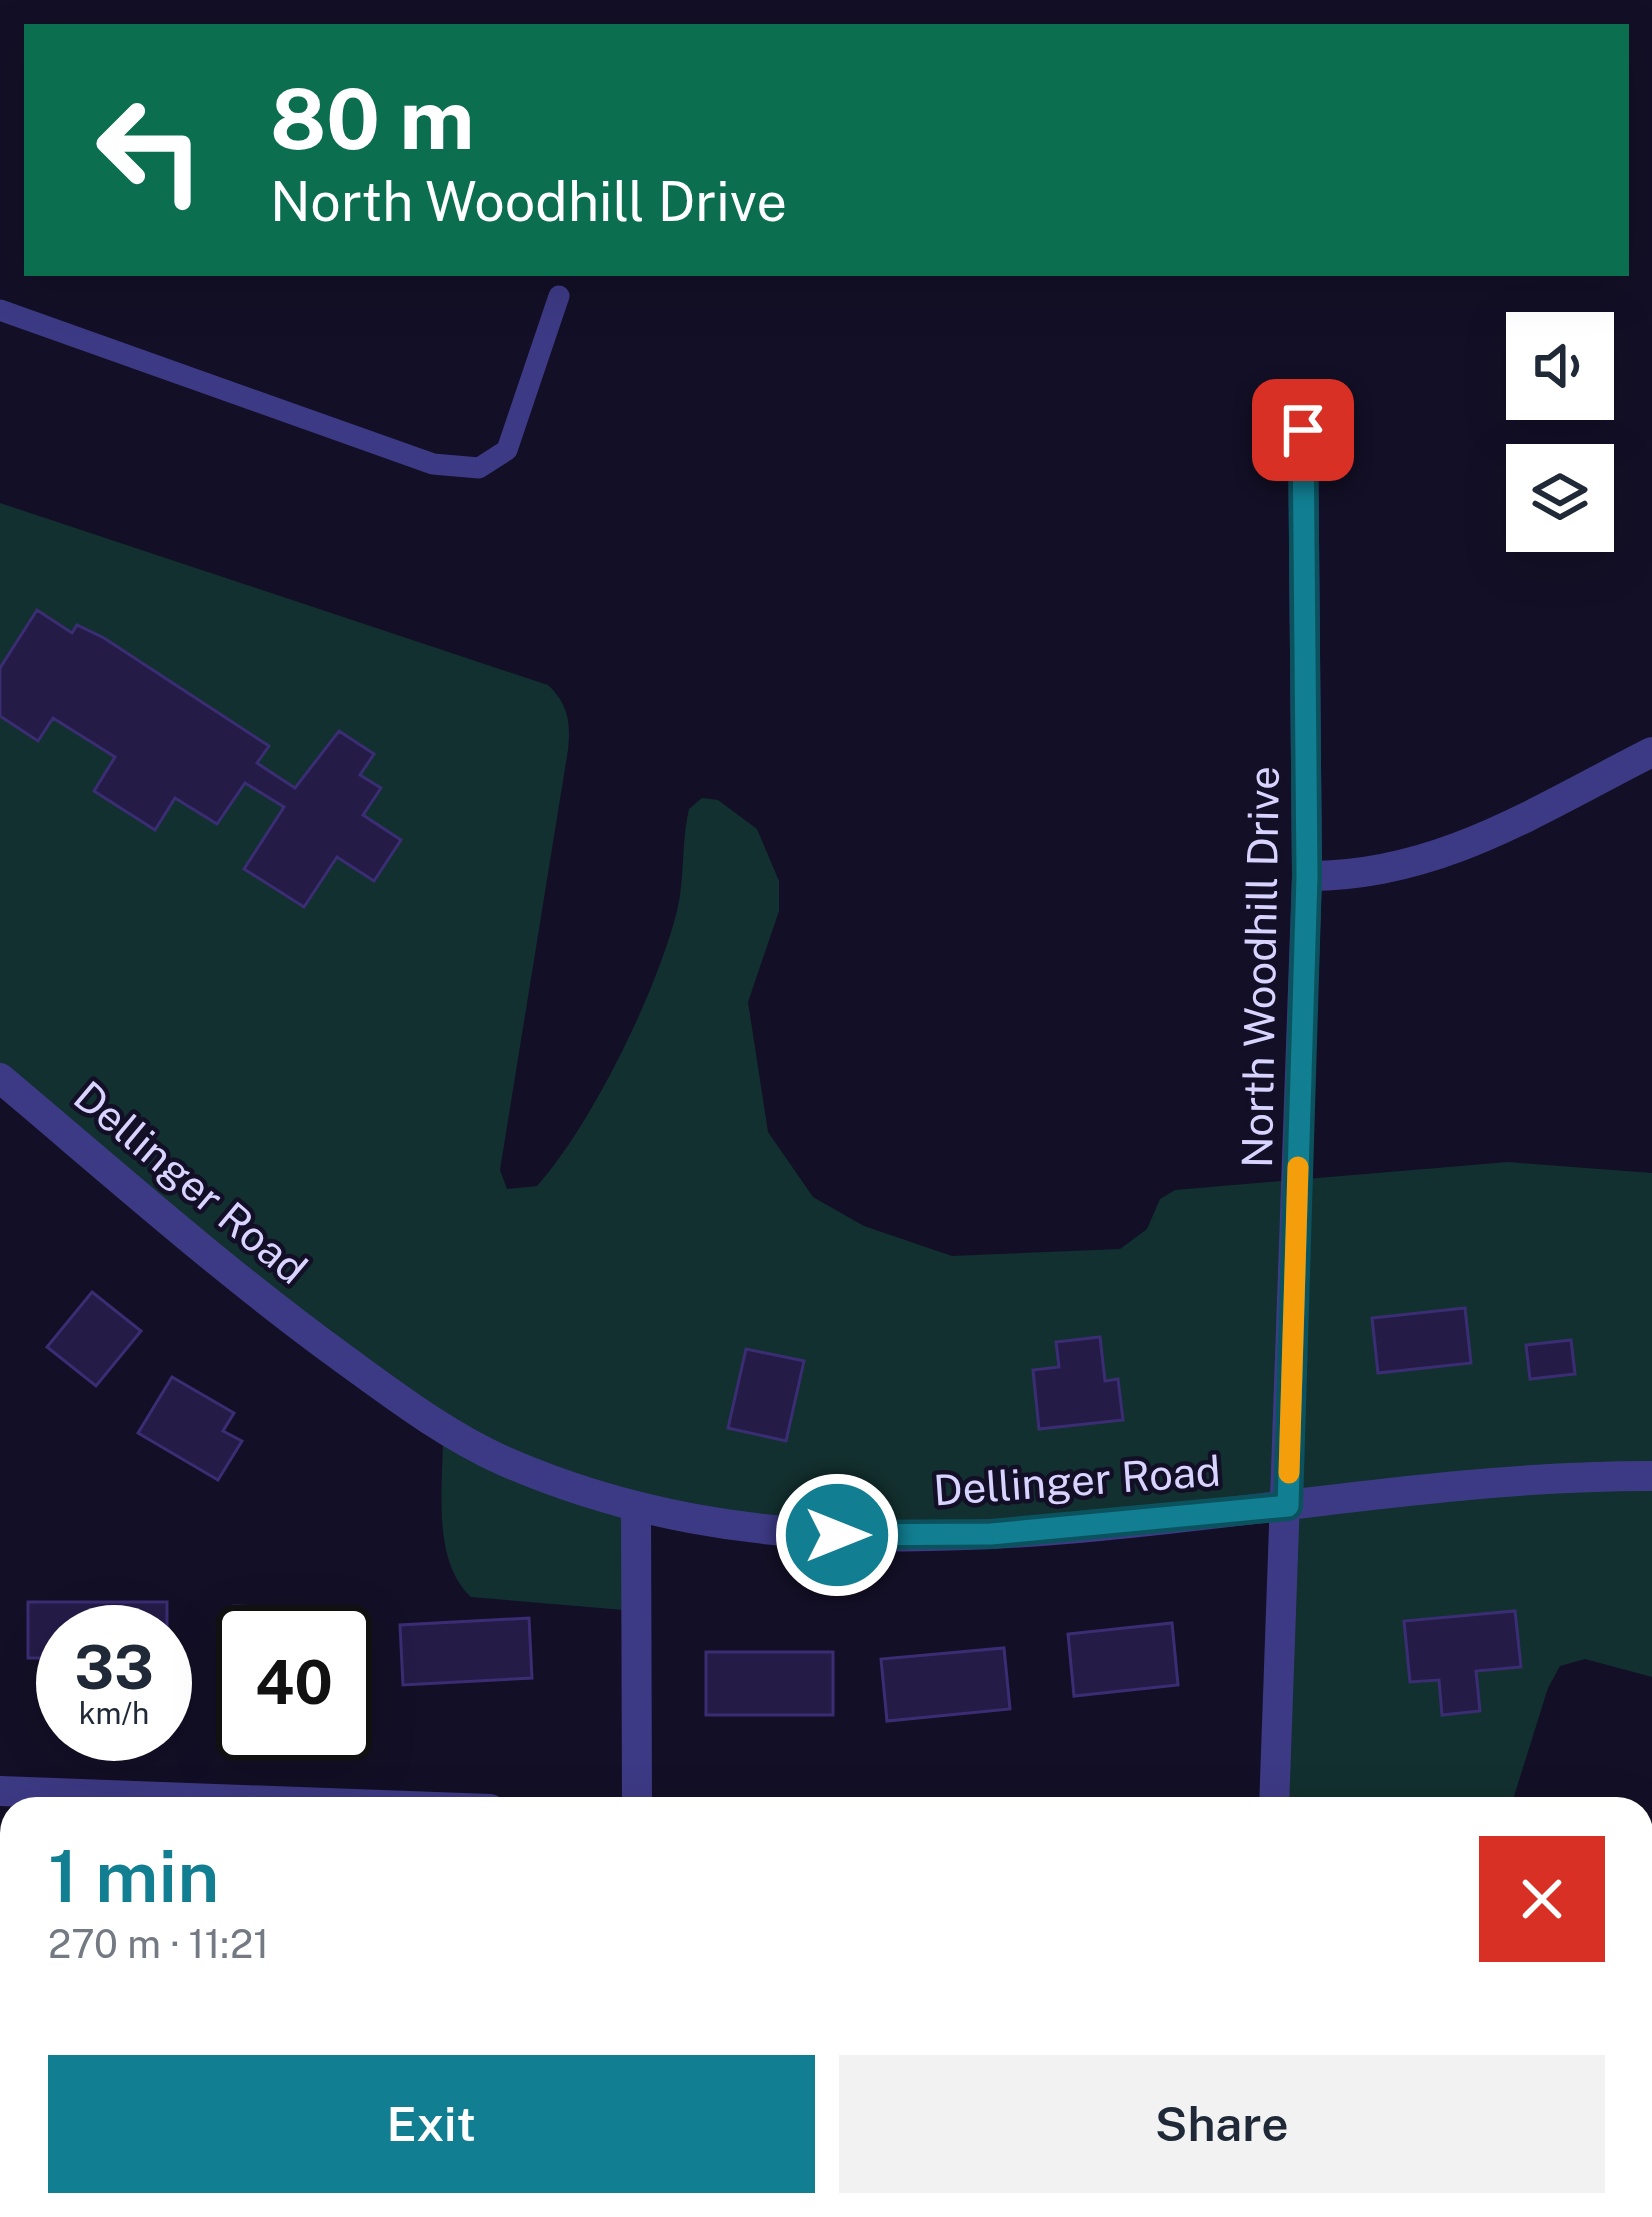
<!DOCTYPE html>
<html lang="en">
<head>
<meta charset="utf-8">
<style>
  :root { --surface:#fff; --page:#f2f2f3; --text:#1f2937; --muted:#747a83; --accent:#117e91 }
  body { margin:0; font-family:"Public Sans",sans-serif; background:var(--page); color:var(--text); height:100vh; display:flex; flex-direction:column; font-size:45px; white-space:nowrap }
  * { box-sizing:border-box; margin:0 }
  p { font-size:39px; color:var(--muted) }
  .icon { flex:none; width:66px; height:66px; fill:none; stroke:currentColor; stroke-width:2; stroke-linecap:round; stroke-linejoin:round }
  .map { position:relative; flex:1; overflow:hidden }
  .side { position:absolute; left:0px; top:1797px; width:1653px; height:420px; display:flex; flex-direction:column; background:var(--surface); border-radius:36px 36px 0 0; box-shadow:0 12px 48px #0002 }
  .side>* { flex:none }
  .guide { position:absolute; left:24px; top:24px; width:1605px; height:252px; border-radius:0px; box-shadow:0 12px 48px #0002; background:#0b6e4f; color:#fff; overflow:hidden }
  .controls { position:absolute; left:1506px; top:312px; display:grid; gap:24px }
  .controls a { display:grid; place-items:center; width:108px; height:108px; border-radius:0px; background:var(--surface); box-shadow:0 12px 48px #0002; font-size:60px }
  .speed { position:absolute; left:36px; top:1605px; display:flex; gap:24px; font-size:60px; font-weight:700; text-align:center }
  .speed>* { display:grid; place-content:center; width:156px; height:156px; border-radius:50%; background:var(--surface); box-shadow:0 12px 48px #0002; line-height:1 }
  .speed small { font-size:30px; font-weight:400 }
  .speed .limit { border:6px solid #111; border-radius:18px; background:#fff; color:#111 }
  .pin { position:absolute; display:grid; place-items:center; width:102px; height:102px; color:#fff; margin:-51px; border-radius:24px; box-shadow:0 6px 18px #0006 }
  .me { position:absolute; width:132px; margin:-66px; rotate:90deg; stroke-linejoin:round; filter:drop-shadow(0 0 9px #0008) }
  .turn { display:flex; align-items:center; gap:42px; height:252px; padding:0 48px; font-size:54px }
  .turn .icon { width:156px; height:156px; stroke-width:2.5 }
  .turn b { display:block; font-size:84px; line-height:102px }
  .round { display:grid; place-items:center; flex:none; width:126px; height:126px; border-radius:0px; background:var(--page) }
  .overview { display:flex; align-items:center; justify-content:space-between; height:204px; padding:0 48px }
  h1 { font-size:72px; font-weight:600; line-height:90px; color:var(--accent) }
  .action { display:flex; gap:24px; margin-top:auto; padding:24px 48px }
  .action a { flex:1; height:138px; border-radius:0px; background:var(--accent); color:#fff; font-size:48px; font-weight:600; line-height:138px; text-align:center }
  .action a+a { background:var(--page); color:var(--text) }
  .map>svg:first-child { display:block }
  .green { fill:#12302f }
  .building { fill:#241b47; stroke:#3b2d73; stroke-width:3 }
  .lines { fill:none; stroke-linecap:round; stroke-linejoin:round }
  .service { stroke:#3d3a85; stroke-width:21 }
  .minor { stroke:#3d3a85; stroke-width:30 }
  .tertiary { stroke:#3d3a85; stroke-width:30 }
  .route-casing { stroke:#0b525e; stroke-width:30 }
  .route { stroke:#117e91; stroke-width:21 }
  .slow { stroke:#f59e0b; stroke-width:21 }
  .labels { text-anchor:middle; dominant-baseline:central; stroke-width:9; stroke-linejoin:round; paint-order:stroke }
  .street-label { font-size:42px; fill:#d9d4ff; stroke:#130f26 }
</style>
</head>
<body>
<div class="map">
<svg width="1652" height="2217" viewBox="0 0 1652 2217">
  <rect width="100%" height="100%" fill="#130f26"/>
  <path class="green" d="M0 503 548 685C568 704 571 722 568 750L500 1170 507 1189 537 1186C591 1126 657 991 677 911 685 878 681 842 689 809L702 798 718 800 757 829 779 881V911L748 1002 768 1132 813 1197 864 1226 952 1256 1120 1249 1147 1229 1160 1199 1175 1190 1508 1162 1652 1173V1677L1585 1659 1560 1666 1548 1688 1510 1809H1274L1288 1507 991 1534 636 1507V1611L471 1597C430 1559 444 1481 443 1429L0 1078Z
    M1652 1907V2050L1641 2047V1913Z"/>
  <path class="building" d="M37 610 72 633 77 625 104 638 269 746 257 763 295 788 339 731 374 754 360 775 381 788 363 815 401 840 374 881 337 857 304 907 244 869 284 807 245 783 217 824 175 798 155 830 94 791 115 757 53 718 38 741 0 716V668Z
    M92 1292 141 1331 96 1386 47 1347Z
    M1465 1308 1471 1363 1378 1373 1372 1318Z
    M1100 1337 1105 1381 1118 1379 1123 1420 1039 1429 1033 1370 1059 1367 1056 1342Z
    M1571 1340 1575 1374 1530 1379 1526 1345Z
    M746 1349 804 1361 786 1441 728 1428Z
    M172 1377 234 1413 223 1431 242 1441 218 1480 138 1433Z
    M28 1602H167V1657L165 1632H63V1658H28Z
    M234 1606 361 1611 358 1669H345V1632H243V1664H231Z
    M1515 1611 1521 1667 1476 1671 1480 1711 1442 1715 1439 1680 1410 1682 1404 1621Z
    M529 1618 532 1678 403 1685 400 1625Z
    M1172 1623 1178 1685 1074 1696 1068 1634Z
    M1004 1648 1010 1709 887 1721 881 1659Z
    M706 1652H833V1715H706Z
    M0 1929H12V2000L0 1999Z
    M408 2205H469L465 2217H404Z
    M727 2205H763L786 2210 784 2217H725Z
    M1036 2205H1053L1089 2214 1033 2217Z
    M0 2207 47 2208V2217H0Z"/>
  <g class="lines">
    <path class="service" d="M0 310 433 464 479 468 507 450 559 296"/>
    <path class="minor" d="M1307 876C1438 877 1539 809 1652 752
      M636 1507 637 1809
      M0 1791 490 1809
      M1274 1809 1307 876 1303 430
      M616 2217 617 2205
      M1244 2217 1246 2205"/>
    <path class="tertiary" d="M0 1078C113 1173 224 1272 344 1359 395 1396 446 1435 504 1461 870 1622 1272 1475 1652 1476"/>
  </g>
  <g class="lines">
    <defs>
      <path id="route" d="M837 1535 991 1534 1288 1506 1307 876 1303 430"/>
    </defs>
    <use href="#route" class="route-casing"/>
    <use href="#route" class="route"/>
    <path class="slow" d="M1289 1473 1298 1167"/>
  </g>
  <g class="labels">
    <g class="street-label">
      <text transform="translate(1260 967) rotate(-89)">North Woodhill Drive</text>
      <text transform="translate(191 1182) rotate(40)">Dellinger Road</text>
      <text transform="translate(1077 1480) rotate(-4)">Dellinger Road</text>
    </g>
  </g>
</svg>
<div class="controls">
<a><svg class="icon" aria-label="sound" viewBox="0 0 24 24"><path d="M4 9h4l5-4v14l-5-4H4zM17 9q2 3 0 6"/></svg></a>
<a><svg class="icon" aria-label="layers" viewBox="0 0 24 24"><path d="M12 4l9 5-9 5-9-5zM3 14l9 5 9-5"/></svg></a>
</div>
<div class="speed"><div>33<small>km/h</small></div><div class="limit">40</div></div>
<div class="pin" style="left:1303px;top:430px;background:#d93025"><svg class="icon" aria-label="arrive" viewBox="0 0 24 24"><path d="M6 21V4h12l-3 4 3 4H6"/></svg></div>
<svg class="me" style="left:837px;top:1535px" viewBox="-20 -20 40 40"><circle r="17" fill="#117e91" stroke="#fff" stroke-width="3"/><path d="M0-11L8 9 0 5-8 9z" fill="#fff"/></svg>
<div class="guide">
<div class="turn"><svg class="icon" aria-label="left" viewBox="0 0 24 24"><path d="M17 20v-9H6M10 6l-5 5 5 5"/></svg><div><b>80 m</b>North Woodhill Drive</div></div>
</div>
<section class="side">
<div class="overview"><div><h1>1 min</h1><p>270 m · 11:21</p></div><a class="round" style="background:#d93025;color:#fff"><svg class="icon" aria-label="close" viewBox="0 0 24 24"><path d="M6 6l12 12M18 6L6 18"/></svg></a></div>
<div class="action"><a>Exit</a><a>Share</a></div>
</section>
</div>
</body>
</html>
